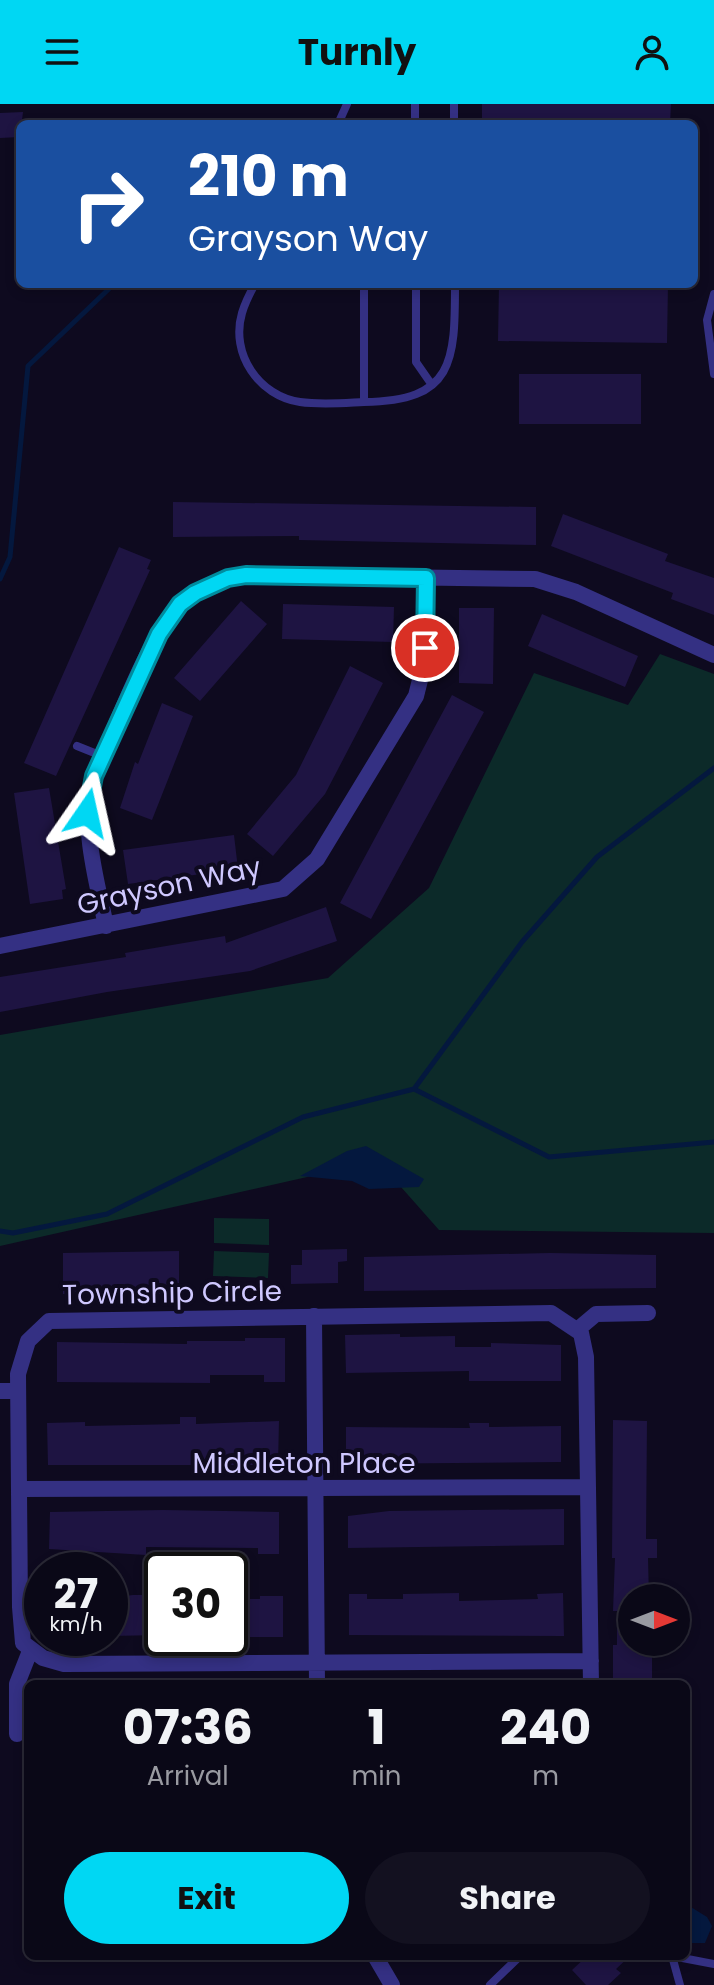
<!DOCTYPE html>
<html lang="en">
<head>
<meta charset="utf-8">
<style>
  :root { --surface:#0a0817; --page:#131120; --text:#f1f3f6; --muted:#999aa1; --line:#2a2936; --accent:#00d7f3 }
  body { margin:0; font-family:Poppins,sans-serif; background:var(--page); color:var(--text); height:100vh; display:flex; flex-direction:column; font-size:30px; white-space:nowrap }
  * { box-sizing:border-box; margin:0 }
  p { font-size:26px; color:var(--muted) }
  .icon { flex:none; width:44px; height:44px; fill:none; stroke:currentColor; stroke-width:2; stroke-linecap:round; stroke-linejoin:round }
  .map { position:relative; flex:1; overflow:hidden }
  .details { position:absolute; left:24px; top:1576px; width:666px; height:280px; display:flex; flex-direction:column; background:var(--surface); border-radius:12px; box-shadow:0 4px 12px #0003,0 0 0 2px var(--line) }
  .details>* { flex:none }
  .hud { position:absolute; left:16px; top:16px; width:682px; height:168px; border-radius:12px; box-shadow:0 4px 12px #0003,0 0 0 2px var(--line); background:#1a4fa0; color:#fff; overflow:hidden }
  .needle { width:52px; rotate:90deg }
  .fabs { position:absolute; left:618px; top:1480px; display:grid; gap:16px }
  .fabs a { display:grid; place-items:center; width:72px; height:72px; border-radius:50%; background:var(--surface); box-shadow:0 4px 12px #0003,0 0 0 2px var(--line); font-size:40px }
  .speed { position:absolute; left:24px; top:1448px; display:flex; gap:16px; font-size:40px; font-weight:700; text-align:center }
  .speed>* { display:grid; place-content:center; width:104px; height:104px; border-radius:50%; background:var(--surface); box-shadow:0 4px 12px #0003,0 0 0 2px var(--line); line-height:1 }
  .speed small { font-size:20px; font-weight:400 }
  .speed .limit { border:4px solid #111; border-radius:12px; background:#fff; color:#111 }
  .pin { position:absolute; display:grid; place-items:center; width:68px; height:68px; color:#fff; margin:-34px; border:4px solid #fff; border-radius:50%; box-shadow:0 2px 8px #0007 }
  .me { position:absolute; width:88px; margin:-44px; rotate:11deg; stroke-linejoin:round; filter:drop-shadow(0 0 6px #0008) }
  .turn { display:flex; align-items:center; gap:28px; height:168px; padding:0 40px; font-size:36px }
  .turn .icon { width:104px; height:104px; stroke-width:2.5 }
  .turn b { display:block; font-size:56px; line-height:68px }
  .eta { display:flex; justify-content:space-evenly; align-items:center; height:136px; text-align:center }
  .eta b { font-size:48px; font-weight:700; line-height:56px }
  .cta { display:flex; gap:16px; margin-top:auto; padding:16px 40px }
  .cta a { flex:1; height:92px; border-radius:48px; background:var(--accent); color:#111; font-size:32px; font-weight:700; line-height:92px; text-align:center }
  .cta a+a { background:var(--page); color:var(--text) }
  header { display:flex; justify-content:space-between; align-items:center; height:104px; padding:0 40px; background:var(--accent); color:#111; font-size:36px; font-weight:700 }
  .map>svg:first-child { display:block }
  .green { fill:#0c2a29 }
  .water { fill:#04183e }
  .lines { fill:none; stroke-linecap:round; stroke-linejoin:round }
  .stream { stroke:#04183e; stroke-width:5 }
  .building { fill:#1e1442 }
  .service { stroke:#343083; stroke-width:8 }
  .minor { stroke:#343083; stroke-width:16 }
  .route-casing { stroke:#008c9e; stroke-width:20 }
  .route { stroke:#00d7f3; stroke-width:14 }
  .labels { text-anchor:middle; dominant-baseline:central; stroke-width:8; stroke-linejoin:round; paint-order:stroke }
  .street-label { font-size:28px; fill:#cfc8ff; stroke:#0e0a1f }
</style>
</head>
<body>
<header><svg class="icon" aria-label="menu" viewBox="0 0 24 24"><path d="M4 6h16M4 12h16M4 18h16"/></svg>Turnly<svg class="icon" aria-label="person" viewBox="0 0 24 24"><circle cx="12" cy="8" r="4"/><path d="M4 21q1-7 8-7t8 7"/></svg></header>
<div class="map">
<svg width="714" height="1881" viewBox="0 0 714 1881">
  <rect width="100%" height="100%" fill="#0e0a1f"/>
  <path class="green" d="M660 550 714 570V1129L439 1126 378 1057 0 1142V931L328 874 429 784 534 569 628 601Z
    M214 1114 269 1115V1141L214 1139Z
    M214 1147 269 1149 268 1174 213 1172Z"/>
  <path class="water" d="M366 1042 424 1075 419 1083 369 1085 352 1077 300 1072 347 1047Z
    M686 1800 707 1813 712 1822 705 1839H686Z"/>
  <g class="lines">
    <path class="stream" d="M0 475 10 453 28 262 114 180
      M414 985 549 1053 714 1038
      M0 1127 13 1129 107 1110 303 1013 414 985 522 838 597 753 714 664"/>
  </g>
  <path class="building" d="M482 0H671L670 20H482Z
    M23 8 20 33 0 34V9Z
    M499 180H668L667 239 498 237Z
    M519 270H641V320H519Z
    M173 398 536 403V441L299 436V432L173 433Z
    M563 410 668 450 665 457 714 474V511L671 495 673 489 551 442Z
    M119 443 151 456 147 465 150 466 56 672 24 659Z
    M241 497 267 520 200 597 174 574Z
    M283 500 394 503 393 538 282 535Z
    M459 504H494L493 580 459 579Z
    M542 510 638 552 625 583 528 542Z
    M350 562 383 579 325 690 273 752 247 730 296 671Z
    M452 591 484 608 371 815 340 799Z
    M162 599 193 612 152 716 120 704 135 658 138 660Z
    M49 684 66 785 62 786 63 795 30 800 14 689Z
    M234 731 238 765 128 780 123 746Z
    M326 803 337 837 250 867 107 888 0 908V873L126 853 125 849 225 832 226 839Z
    M347 1145V1157L338 1158V1179L291 1180V1161H302V1146Z
    M179 1147V1190H63V1149Z
    M550 1149 656 1151V1184L364 1187V1153Z
    M400 1230V1233L455 1232V1243H491V1239L561 1241V1277H469V1267L346 1269 345 1231Z
    M245 1234H285V1278H264V1271H210V1279L57 1278V1238L187 1240V1237H245Z
    M180 1313H196V1320L279 1317 278 1361H48L47 1319 85 1318V1322L180 1320Z
    M613 1316 647 1317 646 1435H657V1454H648L649 1494H632V1538H652V1580H613V1541H617V1507H613L615 1454H612Z
    M469 1319H489V1323L561 1322V1358L346 1360V1323L470 1324Z
    M564 1405V1441L348 1444V1412L389 1407Z
    M163 1406 279 1408V1450H258V1444L146 1443V1451L49 1445 50 1408Z
    M459 1489V1497L538 1495 537 1490 563 1489 564 1532 349 1531V1490H367V1495H403V1490Z
    M133 1491H162V1531L110 1532V1494Z
    M260 1492H283V1533H230V1495H260Z
    M587 1852H630L616 1865 621 1869 608 1881H586L572 1866Z"/>
  <g class="lines">
    <path class="service" d="M338 20 347 0
      M415 20V0
      M454 20V0
      M255 180C250 189 245 199 242 209 230 250 259 292 300 298 321 301 343 299 364 298V180
      M416 180V258L432 281
      M714 190 707 216 714 270
      M364 298C454 297 455 258 455 180
      M77 642 102 652
      M490 1881 520 1852
      M680 1881 672 1852 714 1860"/>
    <path class="minor" d="M106 822C96 773 80 722 94 672 115 626 147 535 180 501 198 483 222 476 246 471L535 475 576 488 714 551
      M0 842 283 785 317 755 416 592 424 560 426 474
      M314 1212 317 1580
      M577 1226 596 1210 648 1209
      M0 1287H17
      M19 1385 588 1383
      M591 1557 64 1560 43 1554 23 1539 20 1503 18 1270 28 1237 49 1217 551 1209 581 1229 586 1253 591 1580
      M17 1630V1580L30 1547
      M375 1852 392 1881"/>
  </g>
  <g class="lines">
    <defs>
      <path id="route" d="M87 709 94 672 159 530 180 500 195 489 228 474 246 471 426 474 425 544"/>
    </defs>
    <use href="#route" class="route-casing"/>
    <use href="#route" class="route"/>
  </g>
  <g class="labels">
    <g class="street-label">
      <text transform="translate(169 782) rotate(-12)">Grayson Way</text>
      <text transform="translate(172 1189) rotate(-1)">Township Circle</text>
      <text x="304" y="1359">Middleton Place</text>
    </g>
  </g>
</svg>
<div class="fabs">
<a><svg class="needle" viewBox="-14 -14 28 28"><path d="M0-13l5 13h-10z" fill="#e53935"/><path d="M0 13l5-13h-10z" fill="#999aa1"/></svg></a>
</div>
<div class="speed"><div>27<small>km/h</small></div><div class="limit">30</div></div>
<div class="pin" style="left:425px;top:544px;background:#d93025"><svg class="icon" aria-label="arrive" viewBox="0 0 24 24"><path d="M6 21V4h12l-3 4 3 4H6"/></svg></div>
<svg class="me" style="left:87px;top:709px" viewBox="-20 -20 40 40"><path d="M0-17L14 15 0 8-14 15z" fill="#00d7f3" stroke="#fff" stroke-width="4"/></svg>
<div class="hud">
<div class="turn"><svg class="icon" aria-label="right" viewBox="0 0 24 24"><path d="M7 20v-9h11M14 6l5 5-5 5"/></svg><div><b>210 m</b>Grayson Way</div></div>
</div>
<section class="details">
<div class="eta">
<div><b>07:36</b><p>Arrival</p></div>
<div><b>1</b><p>min</p></div>
<div><b>240</b><p>m</p></div>
</div>
<div class="cta"><a>Exit</a><a>Share</a></div>
</section>
</div>
</body>
</html>
